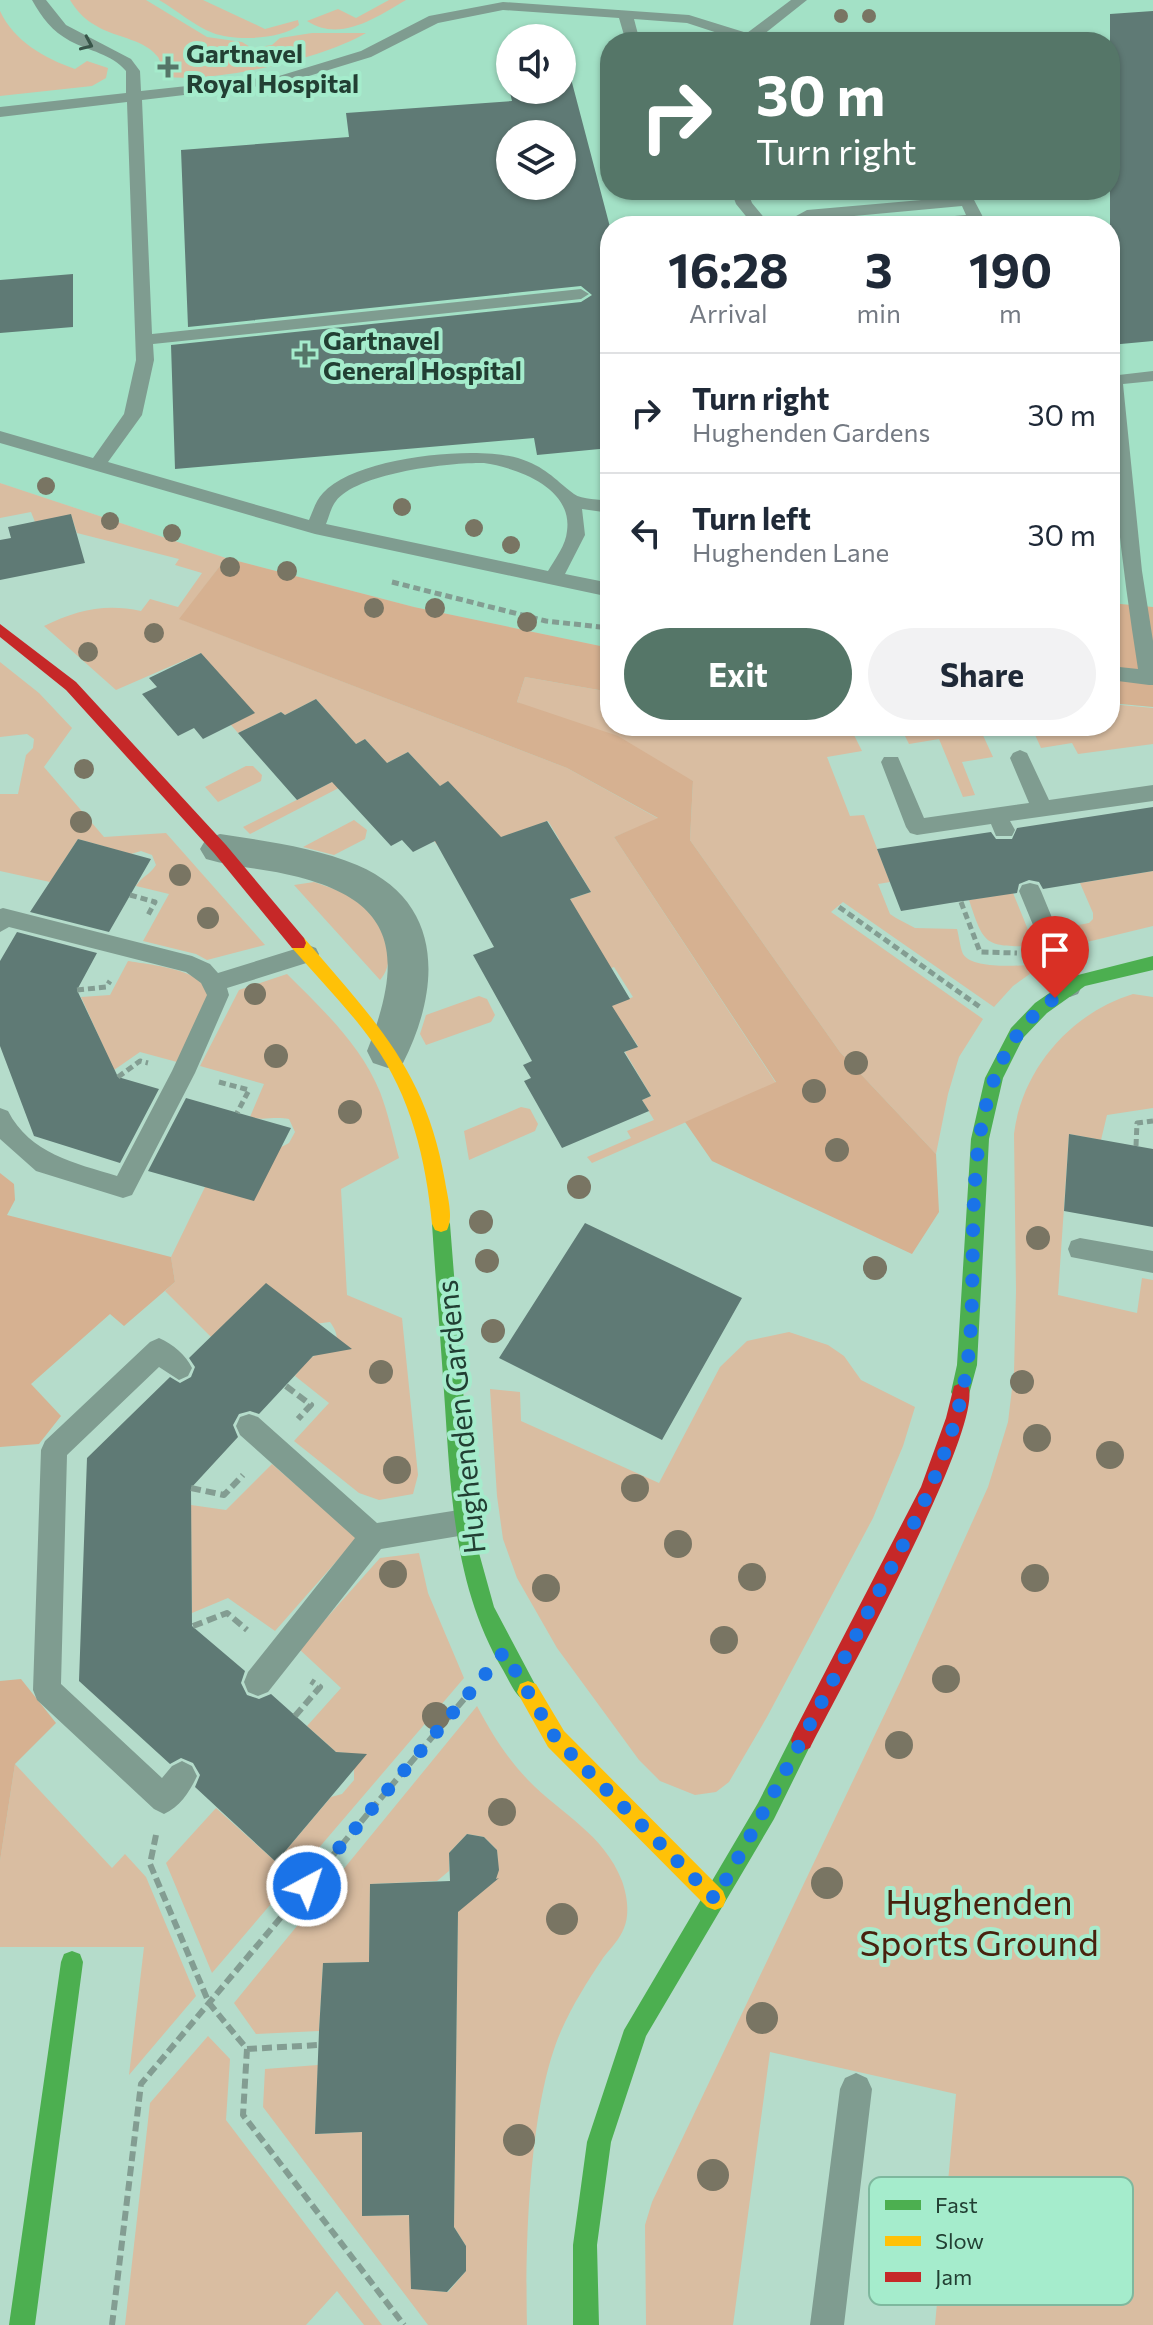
<!DOCTYPE html>
<html lang="en">
<head>
<meta charset="utf-8">
<style>
  :root { --surface:#fff; --page:#f2f2f3; --text:#1f2937; --muted:#747a83; --line:#e0e1e3; --accent:#557668 }
  body { margin:0; font-family:Commissioner,sans-serif; background:var(--page); color:var(--text); height:100vh; display:flex; flex-direction:column; font-size:30px; white-space:nowrap }
  * { box-sizing:border-box; margin:0 }
  p { font-size:26px; color:var(--muted) }
  .icon { flex:none; width:44px; height:44px; fill:none; stroke:currentColor; stroke-width:2; stroke-linecap:round; stroke-linejoin:round }
  .map { position:relative; flex:1; overflow:hidden }
  .drawer { position:absolute; left:600px; top:216px; width:520px; height:520px; display:flex; flex-direction:column; background:var(--surface); border-radius:32px; box-shadow:0 2px 6px #0004 }
  .drawer>* { flex:none }
  .top-card { position:absolute; left:600px; top:32px; width:520px; height:168px; border-radius:32px; box-shadow:0 2px 6px #0004; background:#557668; color:#fff; overflow:hidden }
  .fabs { position:absolute; left:496px; top:24px; display:grid; gap:16px }
  .fabs a { display:grid; place-items:center; width:80px; height:80px; border-radius:50%; background:var(--surface); box-shadow:0 2px 6px #0004; font-size:40px }
  .pin { position:absolute; display:grid; place-items:center; width:68px; height:68px; color:#fff; margin:-82px -34px; border-radius:50% 50% 50% 0; rotate:-45deg; box-shadow:0 0 8px #0007 }
  .pin .icon { rotate:45deg }
  .me { position:absolute; width:88px; margin:-44px; rotate:40deg; stroke-linejoin:round; filter:drop-shadow(0 0 6px #0008) }
  .turn { display:flex; align-items:center; gap:28px; height:168px; padding:0 24px; font-size:36px }
  .turn .icon { width:104px; height:104px; stroke-width:2.5 }
  .turn b { display:block; font-size:56px; line-height:68px }
  .eta { display:flex; justify-content:space-evenly; align-items:center; height:136px; text-align:center }
  .eta b { font-size:48px; font-weight:700; line-height:56px }
  .cta { display:flex; gap:16px; margin-top:auto; padding:16px 24px }
  .cta a { flex:1; height:92px; border-radius:48px; background:var(--accent); color:#fff; font-size:32px; font-weight:700; line-height:92px; text-align:center }
  .cta a+a { background:var(--page); color:var(--text) }
  ul { padding:0; list-style:none }
  li { display:flex; align-items:center; gap:24px; height:120px; padding:0 24px; border-top:2px solid var(--line) }
  li div { flex:1 }
  li b { display:block; font-size:30px }
  li em { font-style:normal }
  .map>svg:first-child { display:block }
  .built { fill:#a3e1c6; fill-rule:evenodd }
  .green { fill:#d9bda1 }
  .forest { fill:#d6b191 }
  .building { fill:#5f7a75; fill-rule:evenodd }
  .lines { fill:none; stroke-linecap:round; stroke-linejoin:round }
  .path-far1 { stroke:#839d92; stroke-width:5; stroke-dasharray:7 4; stroke-linecap:butt }
  .path { stroke:#839d92; stroke-width:6; stroke-dasharray:10 5; stroke-linecap:butt }
  .lane { fill:#7f9c90; fill-rule:evenodd }
  .street { fill:#7f9c90; fill-rule:evenodd }
  .fast { fill:#4caf50; fill-rule:evenodd }
  .slow { fill:#ffc107; fill-rule:evenodd }
  .jam { fill:#c62828; fill-rule:evenodd }
  .tree { fill:#797563 }
  .oneway { stroke:#39564a }
  .route { stroke:#1a73e8; stroke-width:14; stroke-dasharray:0 25.2 }
  .poi-dot { fill:#557668; stroke:#a5eccc; stroke-width:3 }
  .labels { text-anchor:middle; dominant-baseline:central; stroke-width:8; stroke-linejoin:round; paint-order:stroke }
  .far-poi-label { font-size:26px; font-weight:bold; fill:#223f33; stroke:#a5eccc; text-anchor:start }
  .street-label { font-size:30px; fill:#223f33; stroke:#a5eccc }
  .near-park-label { font-size:36px; fill:#48210e; stroke:#a5eccc }
  .key { fill:#a5eccc; stroke:#7eb89e; stroke-width:2 }
  .key-label { font-size:22px; fill:#223f33 }
</style>
</head>
<body>
<div class="map">
<svg width="1153" height="2325" viewBox="0 0 1153 2325">
  <rect width="100%" height="100%" fill="#b5dccb"/>
  <path class="built" d="M0 0H1153V707L1110 703V226H610V648L414 607 226 558 0 483ZM510 38H562V90H510ZM610 42H1110V190H610ZM510 134H562V186H510Z"/>
  <path class="green" d="M70 0H146L207 37 242 42 252 48 272 45 280 38 312 33H366C322 59 219 82 168 77L164 75C162 70 161 62 158 57 138 31 95 42 70 0Z
    M159 0H203L265 29 298 20 299 25C281 40 234 41 213 33 194 26 177 10 159 0Z
    M389 0H406C377 17 340 43 307 21L338 9 356 18Z
    M0 11C14 41 44 58 75 69L87 61 108 68 106 78 92 86 0 96Z
    M0 483 226 558 180 619 567 768 659 819 614 837 776 1083 592 1163 587 1157 631 1138 627 1131 654 1120 642 1100 651 1096 625 1052 638 1046 624 1025 533 1061 575 1020 633 997 614 967 592 975 536 911 591 892 576 867 558 873 541 845 559 839 548 821 493 840 442 851 434 841 476 811 448 782 440 786 408 752 250 834 243 827 342 777 376 751 365 739 356 744 316 699 285 715 281 712 238 733 231 725 201 653 116 690 44 626C77 610 105 603 141 611L150 599 178 607 202 573 175 565 179 559 77 533 71 515 35 522 31 512 0 518Z
    M0 662 39 693 72 728 44 767 104 837 166 833 265 945 207 960 196 954 143 941 169 894 136 886C142 876 150 875 156 865L152 855 141 851 131 854 78 839 50 882 0 871V794H18L26 755 33 748 34 739 27 734 0 737Z
    M525 677 610 692V726H866L851 729 862 751 827 757 850 816 864 815 890 882 878 884 890 914 896 918 915 928 957 929C959 936 960 947 963 954 974 971 1026 965 1044 964L1013 986 994 1007 843 902 831 912 983 1019 959 1057 948 1094 936 1154 840 1052 690 840 693 781 517 702Z
    M1110 704 1153 708V744L1078 754 1072 743 1041 748 1031 726H1110Z
    M900 726H1018L981 731 993 757 962 762 975 795 963 797 939 739 909 744Z
    M246 766H253L262 775 261 781 218 802 205 787Z
    M354 820 367 830 365 839 334 855 303 847Z
    M1153 871V926L1087 942 1066 952 1057 929 1089 923 1093 919V913L1080 883Z
    M314 882C328 887 343 891 355 899 378 916 402 954 380 980L294 885Z
    M1013 893 1035 947C985 945 985 948 969 900Z
    M128 961C150 965 211 969 208 999 207 1014 184 1047 177 1062L140 1052 114 1070 81 997 110 995Z
    M287 974C322 1009 361 1045 380 1092 388 1113 393 1136 399 1158L341 1189 347 1295 402 1318 418 1475 413 1494 379 1500 359 1493 294 1441 329 1403 295 1376C300 1370 307 1359 314 1356 330 1348 346 1344 330 1322L211 1337 165 1291 175 1282 171 1257 205 1187 289 1143 295 1132 289 1119C274 1116 263 1121 250 1117L264 1084 200 1066 239 990Z
    M1133 994 1153 997V1108L1107 1115 1101 1140 1069 1134 1058 1295 1137 1313 1142 1278 1153 1280V2325H935L956 2094 770 2052 733 2325H646L645 2225 652 2202 901 1680 988 1487 1008 1422 1014 1372 1016 1291 1014 1134C1022 1069 1071 1013 1133 994Z
    M479 996 487 999 495 1015 491 1022 426 1045 420 1034 426 1015Z
    M521 1107 530 1109 538 1124 535 1131 469 1160 464 1131Z
    M789 1332 828 1345 844 1356 861 1380 915 1407 903 1446 873 1518 767 1717 729 1782 716 1792 695 1795 660 1781 639 1760 557 1648 517 1578 503 1539 497 1496 490 1389 520 1392 521 1421 659 1483 720 1367 747 1341Z
    M272 1464 357 1538 275 1631 228 1598 192 1613 191 1505 226 1510Z
    M419 1553 428 1593 464 1678 212 1973 166 1863 216 1808 276 1862 331 1797 342 1794 354 1780V1763L346 1753 336 1752 307 1726 341 1688 299 1649 380 1558Z
    M477 1706C492 1734 506 1757 528 1780 561 1814 604 1834 622 1881 627 1895 630 1914 624 1928 620 1939 610 1949 603 1958 587 1982 573 2004 561 2031 529 2104 525 2245 527 2325H428L263 2107 265 2069 318 2065 315 2134 362 2132V2216L425 2215 426 2290 448 2292 466 2271V2246L454 2227 458 1901C489 1889 500 1886 497 1850L484 1837 467 1834 449 1853V1871L437 1881 370 1884 369 1962 323 1963 319 2031 256 2034 234 2003Z
    M15 1764 112 1868 125 1854 146 1877 196 1996 129 2075 144 1947H0V1861Z
    M208 2036 230 2059 226 2120 382 2325H364L337 2291 306 2325H125L150 2103Z"/>
  <path class="forest" d="M226 558 414 607 610 648V692L525 677 517 702 618 736 693 781 690 840 840 1052 936 1154 939 1212 912 1254 712 1161 685 1122 776 1082 614 837 658 818 567 768 179 619Z
    M1110 603 1153 607V707L1110 703Z
    M0 1173 14 1184 15 1200 7 1215 171 1257 175 1282 124 1326 110 1314 31 1384 61 1416 39 1444 0 1447Z
    M21 1679 56 1723 15 1764 0 1861V1681Z"/>
  <path class="building" d="M1153 11V341L1110 345V14Z
    M570 75 610 227V448L537 455 534 438 175 469 171 345 581 302 592 295 581 286 188 327 181 150 349 137 346 113 512 101 507 80 510 79V90H562V76ZM510 134H562V186H510Z
    M73 274V327L0 333V280Z
    M71 514 85 563 0 580V540L11 538 8 527Z
    M201 653 255 713 203 739 194 728 178 736 142 694 157 687 149 678Z
    M316 699 356 744 365 739 387 763 408 752 440 786 448 781 501 837 547 821 591 892 570 899 630 999 612 1006 638 1047 624 1052 651 1096 642 1100 649 1111 562 1148 524 1081 531 1078 523 1065 532 1061 473 955 494 947 435 841 413 852 402 840 391 846 332 782 297 800 238 733 281 712 285 715Z
    M1153 807V871L1043 889 1039 882 1029 880 1019 884 1017 893 950 903 901 911 877 849 991 832 996 839H1012L1017 828Z
    M78 839 151 859 109 932 30 912Z
    M17 932 97 953 77 990 118 1077 159 1089 120 1163 34 1136 0 1046V961Z
    M186 1098 291 1128 254 1201 148 1171Z
    M1069 1134 1153 1149V1227L1064 1211Z
    M585 1223 742 1298 662 1440 499 1358Z
    M266 1283 352 1349 313 1356 259 1414 250 1411 239 1414 233 1425 238 1437 191 1488 192 1626 245 1671 241 1683 247 1695 259 1699 271 1694 336 1752 367 1754 276 1862 195 1787 200 1775 193 1763 181 1758 170 1764 79 1681 87 1458 170 1377 180 1383 191 1377 195 1367 189 1358Z
    M467 1834 484 1837 497 1850 499 1870 496 1879 499 1878 458 1912 454 2227 466 2246V2271L447 2292 411 2289 409 2215 362 2216V2132L315 2134 319 2031 323 1963 369 1962 370 1884 450 1881 449 1853Z"/>
  <g class="lines">
    <path class="path-far1" d="M392 582 546 621 610 628
      M130 895 155 902 147 917
      M961 902 980 952 1017 953
      M839 907 980 1007
      M77 990 106 987 110 981
      M118 1077 140 1061 148 1063
      M219 1082 249 1090 237 1113
      M1136 1146 1137 1123 1153 1121"/>
    <path class="path" d="M286 1386 311 1405 298 1419
      M191 1488 224 1495 243 1475
      M193 1626 227 1613 247 1630
      M295 1716 320 1687 311 1681
      M156 1835 150 1864 209 2003 247 2049 243 2115 404 2325
      M247 2049 319 2045
      M112 2325 141 2084 470 1692"/>
    <path class="lane" d="M32 0H46L66 25 131 59 140 71 141 91 279 76 361 51 429 16 503 2 689 15 747 33 791 0H807L754 42H738L739 40 687 23 634 19 640 42H626L619 18 503 10 438 23 371 57 286 83 142 100 152 334 581 289 589 294 581 299 153 344 154 360 142 415 108 462 309 520C313 511 316 500 323 493 355 457 474 445 518 458 546 467 553 478 574 494 582 500 600 499 610 501V513L582 509 585 535 565 574 610 583V597L315 534 0 443V431L93 458 124 414 136 360 127 102 0 117V107L126 93V71C112 54 89 51 70 41 52 31 42 18 32 0ZM484 463C518 468 573 488 567 531 566 545 555 559 548 571L326 524C329 517 331 507 336 501 357 473 450 462 484 463Z
      M731 190H747L752 203 771 226H754L736 204Z
      M967 196 973 198 984 219 982 222 952 226H890L898 221 966 215 962 206 811 220 798 226H778L807 210Z
      M1153 371V381L1123 384 1142 571 1153 641V685H1149L1110 680V666L1138 669C1123 572 1110 474 1110 376Z
      M1020 750 1027 753 1049 800 1153 785V801L1010 821 1015 830 1012 836H996L991 824 917 835 910 833 906 827 881 762 884 757H898L924 818 1029 803 1010 758 1013 753Z
      M1030 883 1038 885 1041 891 1081 988 1078 994 1070 997 1062 994 1059 988 1019 891 1022 885Z
      M3 908 192 956 210 964 218 973 308 945 316 948 319 954 316 960 227 988 229 995 195 1073 132 1195 123 1198 36 1171 0 1139V1108L8 1111C30 1154 75 1163 117 1176L172 1071 207 995 201 983 186 972 9 927 0 932V909Z
      M1080 1238 1153 1251V1273L1071 1257 1068 1249 1071 1241Z
      M159 1338C173 1344 186 1355 192 1368L188 1376 179 1380 159 1367 67 1455 61 1684 162 1778 172 1766 182 1761 192 1766 197 1776C190 1791 180 1807 164 1814L154 1809 37 1700 33 1690 41 1450 45 1441 150 1342Z
      M249 1414 258 1417 377 1523 465 1509 475 1513 478 1522 475 1531 465 1535 381 1549 268 1692 258 1696 248 1692 244 1682 248 1672 355 1538 240 1435 236 1426 240 1417Z
      M856 2073 867 2078 872 2089 844 2325H810L840 2089 845 2078Z"/>
    <path class="street" d="M220 834C266 841 314 847 357 865 446 903 440 990 403 1063L388 1068 373 1063 367 1051C405 954 398 898 285 874 259 868 232 867 206 859L200 849 206 839Z"/>
    <path class="fast" d="M1153 956V970L1085 986 1047 1013 1023 1038 1003 1078 989 1139 977 1365 968 1398 961 1401 954 1398 951 1392 957 1365 971 1139 985 1078 1011 1028 1035 1003 1074 976Z
      M441 1216 447 1218 450 1224 471 1491 479 1553 494 1607 539 1692 536 1700 528 1703C515 1697 510 1682 503 1670 455 1589 451 1497 445 1406 441 1345 436 1285 432 1224L435 1218Z
      M802 1729 810 1732 813 1740 774 1819 646 2036 611 2142 597 2245 599 2325H573V2245L587 2142 624 2030 758 1803 794 1732Z
      M72 1951 80 1954 83 1962 35 2325H9L61 1962 64 1954Z"/>
    <path class="slow" d="M298 936 304 938C374 1020 426 1070 445 1181 447 1195 454 1217 447 1230L441 1232 435 1230 432 1224C426 1160 411 1096 373 1043 349 1009 319 979 292 948L290 943 292 938Z
      M528 1681 536 1684 564 1731 723 1891 726 1899 723 1907 715 1910 707 1907 548 1747 517 1692 520 1684Z"/>
    <path class="jam" d="M0 624 76 682 226 845 304 938 306 943 304 948H292L214 853 66 690 0 637Z
      M961 1383 968 1386C986 1426 836 1696 810 1748L802 1751 794 1748 791 1740 794 1732 921 1487 946 1418 954 1386Z"/>
  </g>
  <g class="tree">
    <circle cx="841" cy="16" r="7"/>
    <circle cx="869" cy="16" r="7"/>
    <circle cx="46" cy="486" r="9"/>
    <circle cx="402" cy="507" r="9"/>
    <circle cx="110" cy="521" r="9"/>
    <circle cx="474" cy="528" r="9"/>
    <circle cx="172" cy="533" r="9"/>
    <circle cx="511" cy="545" r="9"/>
    <circle cx="230" cy="567" r="10"/>
    <circle cx="287" cy="571" r="10"/>
    <circle cx="374" cy="608" r="10"/>
    <circle cx="435" cy="608" r="10"/>
    <circle cx="527" cy="622" r="10"/>
    <circle cx="154" cy="633" r="10"/>
    <circle cx="88" cy="652" r="10"/>
    <circle cx="84" cy="769" r="10"/>
    <circle cx="81" cy="822" r="11"/>
    <circle cx="180" cy="875" r="11"/>
    <circle cx="208" cy="918" r="11"/>
    <circle cx="255" cy="994" r="11"/>
    <circle cx="276" cy="1056" r="12"/>
    <circle cx="856" cy="1063" r="12"/>
    <circle cx="814" cy="1091" r="12"/>
    <circle cx="350" cy="1112" r="12"/>
    <circle cx="837" cy="1150" r="12"/>
    <circle cx="579" cy="1187" r="12"/>
    <circle cx="481" cy="1222" r="12"/>
    <circle cx="1038" cy="1238" r="12"/>
    <circle cx="487" cy="1261" r="12"/>
    <circle cx="875" cy="1268" r="12"/>
    <circle cx="493" cy="1331" r="12"/>
    <circle cx="381" cy="1372" r="12"/>
    <circle cx="1022" cy="1382" r="12"/>
    <circle cx="1037" cy="1438" r="14"/>
    <circle cx="1110" cy="1455" r="14"/>
    <circle cx="397" cy="1470" r="14"/>
    <circle cx="635" cy="1488" r="14"/>
    <circle cx="678" cy="1544" r="14"/>
    <circle cx="393" cy="1574" r="14"/>
    <circle cx="752" cy="1577" r="14"/>
    <circle cx="1035" cy="1578" r="14"/>
    <circle cx="546" cy="1588" r="14"/>
    <circle cx="724" cy="1640" r="14"/>
    <circle cx="946" cy="1679" r="14"/>
    <circle cx="436" cy="1716" r="14"/>
    <circle cx="899" cy="1745" r="14"/>
    <circle cx="502" cy="1812" r="14"/>
    <circle cx="827" cy="1883" r="16"/>
    <circle cx="562" cy="1919" r="16"/>
    <circle cx="762" cy="2018" r="16"/>
    <circle cx="519" cy="2140" r="16"/>
    <circle cx="713" cy="2175" r="16"/>
  </g>
  <defs><path id="oneway-chevron" d="M-2-3.5L2.5 0L-2 3.5" fill="none" stroke-width="1.6" stroke-linecap="round" stroke-linejoin="round" transform="scale(2)"/></defs>
  <use class="oneway" href="#oneway-chevron" transform="translate(87 44) rotate(24)"/>
  <g class="lines">
    <path class="route" d="M307 1886 504 1652 556 1739 715 1899C767 1808 815 1715 863 1622 905 1540 954 1458 967 1366 984 1251 945 1074 1055 998"/>
  </g>
  <g class="poi-dot">
    <path d="M164 55h8v8h8v8h-8v8h-8v-8h-8v-8h8z"/>
    <path d="M301 342h8v8h8v8h-8v8h-8v-8h-8v-8h8z"/>
  </g>
  <g class="labels">
    <g class="far-poi-label">
      <text x="186" y="52">Gartnavel<tspan x="186" dy="30">Royal Hospital</tspan></text>
      <text x="323" y="339">Gartnavel<tspan x="323" dy="30">General Hospital</tspan></text>
    </g>
    <g class="street-label">
      <text transform="translate(459 1417) rotate(-96)">Hughenden Gardens</text>
    </g>
    <g class="near-park-label">
      <text x="979" y="1900">Hughenden<tspan x="979" dy="41">Sports Ground</tspan></text>
    </g>
  </g>
  <rect x="869" y="2177" width="264" height="128" rx="12" class="key"/>
  <rect x="885" y="2200" width="36" height="10" fill="#4caf50"/>
  <rect x="885" y="2236" width="36" height="10" fill="#ffc107"/>
  <rect x="885" y="2272" width="36" height="10" fill="#c62828"/>
  <g class="key-label">
    <text x="935" y="2213">Fast</text>
    <text x="935" y="2249">Slow</text>
    <text x="935" y="2285">Jam</text>
  </g>
</svg>
<div class="fabs">
<a><svg class="icon" aria-label="sound" viewBox="0 0 24 24"><path d="M4 9h4l5-4v14l-5-4H4zM17 9q2 3 0 6"/></svg></a>
<a><svg class="icon" aria-label="layers" viewBox="0 0 24 24"><path d="M12 4l9 5-9 5-9-5zM3 14l9 5 9-5"/></svg></a>
</div>
<div class="pin" style="left:1055px;top:998px;background:#d93025"><svg class="icon" aria-label="arrive" viewBox="0 0 24 24"><path d="M6 21V4h12l-3 4 3 4H6"/></svg></div>
<svg class="me" style="left:307px;top:1886px" viewBox="-20 -20 40 40"><circle r="17" fill="#1a73e8" stroke="#fff" stroke-width="3"/><path d="M0-11L8 9 0 5-8 9z" fill="#fff"/></svg>
<div class="top-card">
<div class="turn"><svg class="icon" aria-label="right" viewBox="0 0 24 24"><path d="M7 20v-9h11M14 6l5 5-5 5"/></svg><div><b>30 m</b>Turn right</div></div>
</div>
<section class="drawer">
<div class="eta">
<div><b>16:28</b><p>Arrival</p></div>
<div><b>3</b><p>min</p></div>
<div><b>190</b><p>m</p></div>
</div>
<ul>
<li><svg class="icon" aria-label="right" viewBox="0 0 24 24"><path d="M7 20v-9h11M14 6l5 5-5 5"/></svg><div><b>Turn right</b><p>Hughenden Gardens</p></div><em>30 m</em></li>
<li><svg class="icon" aria-label="left" viewBox="0 0 24 24"><path d="M17 20v-9H6M10 6l-5 5 5 5"/></svg><div><b>Turn left</b><p>Hughenden Lane</p></div><em>30 m</em></li>
</ul>
<div class="cta"><a>Exit</a><a>Share</a></div>
</section>
</div>
</body>
</html>
